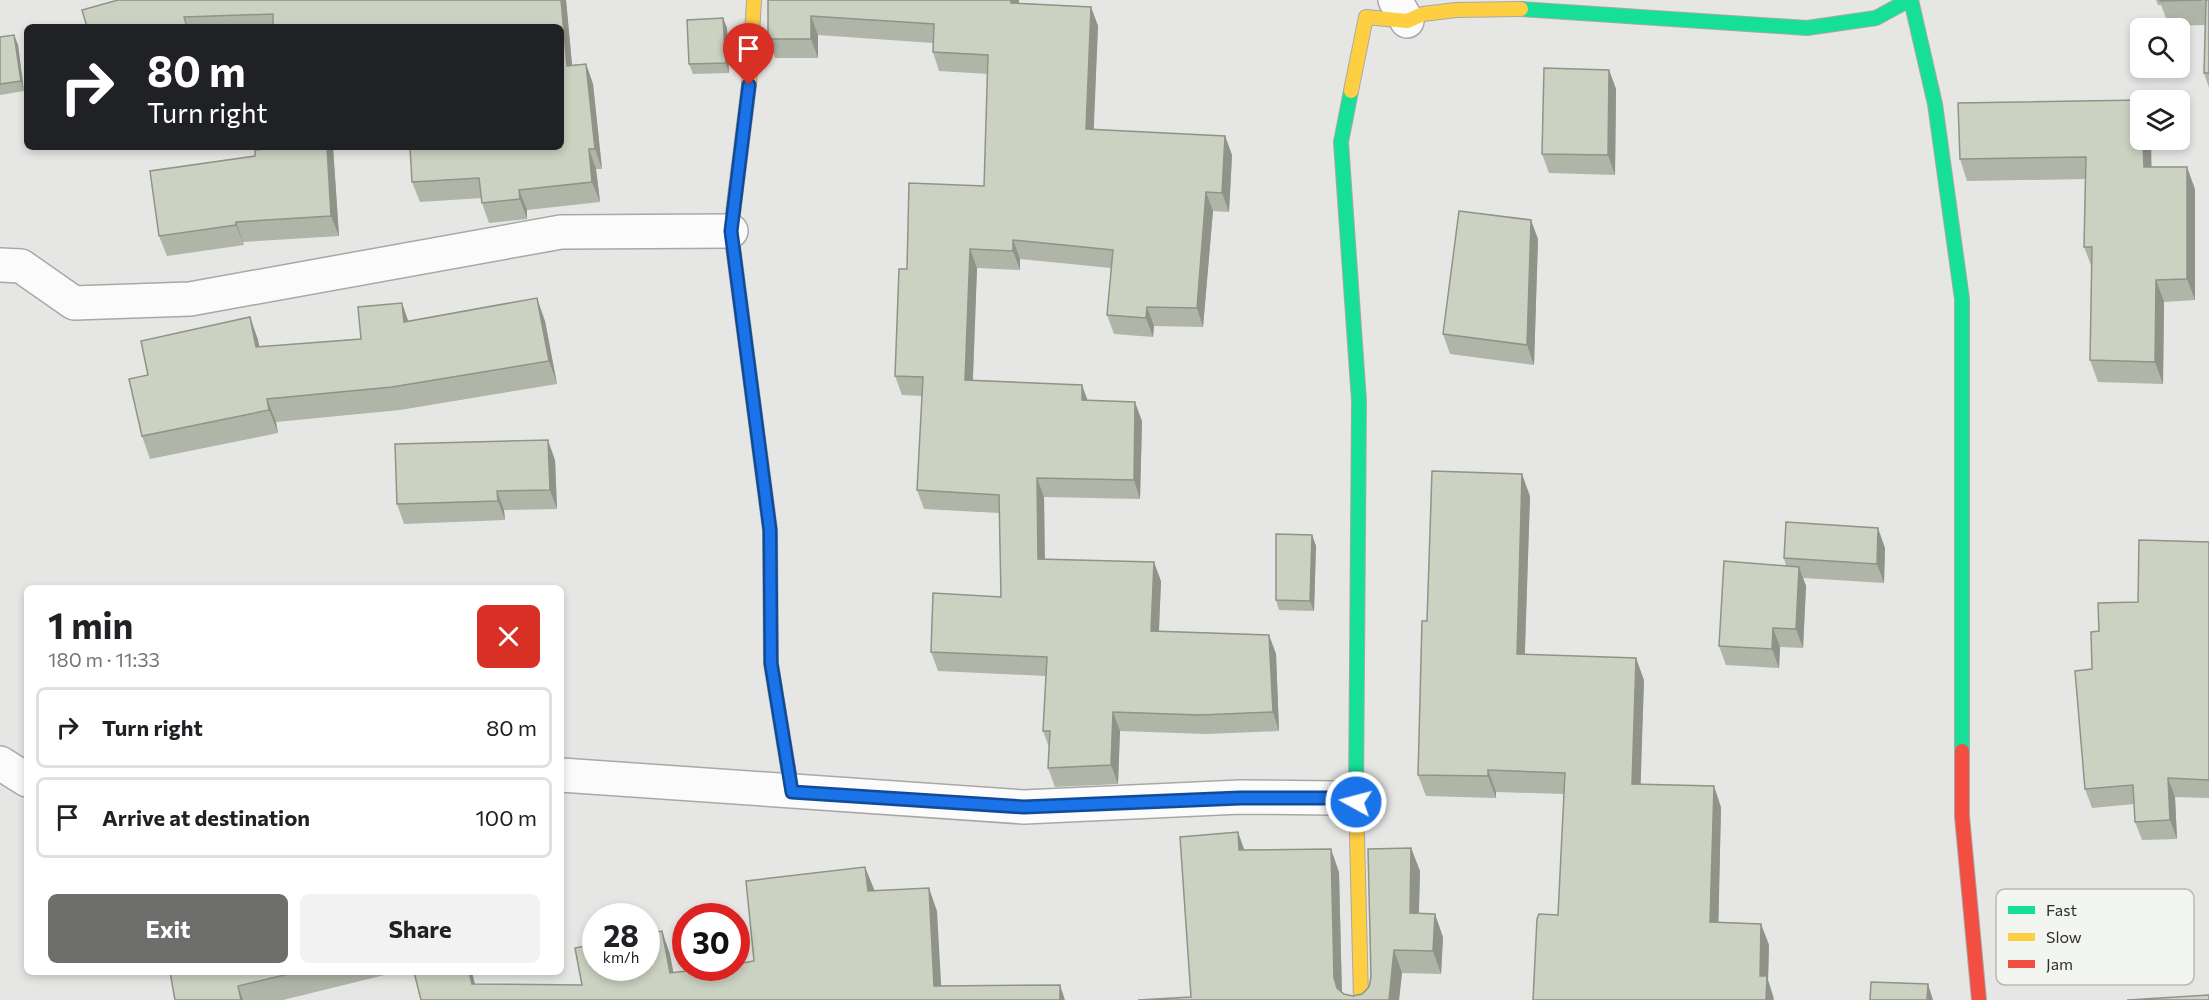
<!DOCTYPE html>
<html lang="en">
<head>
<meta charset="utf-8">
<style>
  :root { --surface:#fff; --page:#f2f2f2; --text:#202124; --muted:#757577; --line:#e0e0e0; --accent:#6e6f6c }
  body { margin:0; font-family:Commissioner,sans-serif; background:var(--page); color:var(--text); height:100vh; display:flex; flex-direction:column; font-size:22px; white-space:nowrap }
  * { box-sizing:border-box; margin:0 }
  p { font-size:20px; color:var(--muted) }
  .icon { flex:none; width:33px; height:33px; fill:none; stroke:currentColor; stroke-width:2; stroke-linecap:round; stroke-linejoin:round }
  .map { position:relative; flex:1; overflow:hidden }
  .drawer { position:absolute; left:24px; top:585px; width:540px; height:390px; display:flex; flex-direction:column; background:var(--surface); border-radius:9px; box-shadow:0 3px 9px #0003 }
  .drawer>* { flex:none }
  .top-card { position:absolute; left:24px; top:24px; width:540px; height:126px; border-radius:9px; box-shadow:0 3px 9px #0003; background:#202124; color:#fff; overflow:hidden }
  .buttons { position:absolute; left:2130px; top:18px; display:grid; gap:12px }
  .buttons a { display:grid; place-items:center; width:60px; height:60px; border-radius:9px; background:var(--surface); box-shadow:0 3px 9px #0003; font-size:30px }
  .speed { position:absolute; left:582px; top:903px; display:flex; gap:12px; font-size:30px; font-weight:700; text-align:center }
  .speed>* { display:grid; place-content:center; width:78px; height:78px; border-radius:50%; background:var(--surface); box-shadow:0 3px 9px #0003; line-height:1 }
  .speed small { font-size:15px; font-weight:400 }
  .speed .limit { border:9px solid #d22; background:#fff; color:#111 }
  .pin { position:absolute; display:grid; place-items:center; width:51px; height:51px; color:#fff; margin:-62px -26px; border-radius:50% 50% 50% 0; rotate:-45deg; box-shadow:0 0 6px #0007 }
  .pin .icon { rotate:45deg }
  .me { position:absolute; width:66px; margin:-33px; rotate:277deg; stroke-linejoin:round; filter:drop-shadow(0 0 4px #0008) }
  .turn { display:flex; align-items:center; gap:21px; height:126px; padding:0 24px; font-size:27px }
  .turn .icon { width:78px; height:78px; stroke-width:2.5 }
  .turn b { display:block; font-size:42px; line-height:51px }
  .round { display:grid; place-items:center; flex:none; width:63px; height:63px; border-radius:9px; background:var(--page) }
  .head { display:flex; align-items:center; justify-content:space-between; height:102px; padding:0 24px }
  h1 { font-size:36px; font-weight:700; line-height:45px }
  .primary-button { display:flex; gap:12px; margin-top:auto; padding:12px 24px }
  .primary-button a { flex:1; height:69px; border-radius:9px; background:var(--accent); color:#fff; font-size:24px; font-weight:700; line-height:69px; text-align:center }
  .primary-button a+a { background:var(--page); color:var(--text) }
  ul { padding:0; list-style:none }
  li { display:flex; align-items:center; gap:18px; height:81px; margin:0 12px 9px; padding:0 12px; border:3px solid var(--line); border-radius:9px }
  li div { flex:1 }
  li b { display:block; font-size:22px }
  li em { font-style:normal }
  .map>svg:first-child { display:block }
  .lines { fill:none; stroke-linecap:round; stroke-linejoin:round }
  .street-casing { stroke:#a8a8a6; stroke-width:36 }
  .fast-casing { stroke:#a8a8a6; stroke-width:16 }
  .slow-casing { stroke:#a8a8a6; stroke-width:16 }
  .jam-casing { stroke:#a8a8a6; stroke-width:16 }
  .street { stroke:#fbfbfb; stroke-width:33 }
  .fast { stroke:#16e098; stroke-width:14 }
  .slow { stroke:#ffcf43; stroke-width:14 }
  .jam { stroke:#f24e42; stroke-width:14 }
  .wall { fill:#afb5a7 }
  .shaded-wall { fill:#8f9388 }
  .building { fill:#ccd2c2; stroke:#8f9388; stroke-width:1.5 }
  .route-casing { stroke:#114b97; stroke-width:15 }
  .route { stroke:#1a73e8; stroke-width:10 }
  .key { fill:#f3f5f0; stroke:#b8b9b5; stroke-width:1.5 }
  .key-label { font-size:16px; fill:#2d2e2c }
</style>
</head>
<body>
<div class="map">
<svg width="2209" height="1000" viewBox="0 0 2209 1000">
  <rect width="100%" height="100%" fill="#e6e7e4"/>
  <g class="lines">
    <defs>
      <path id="street" d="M1395 0 1407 21
        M0 265 21 266 74 303 190 299 561 232 731 231
        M0 763 27 780
        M561 775 1024 807 1240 797 1334 798 1356 802"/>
      <path id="fast" d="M1911 0 1935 104 1962 299V751
        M1521 9 1807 28 1876 18 1909 0
        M1351 91 1341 142 1359 401 1356 794
        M734 205 731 231 770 530 771 664 792 792"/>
      <path id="slow" d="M1351 91 1366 17 1407 21 1423 14 1456 10 1521 9
        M734 205 749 85 754 0
        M1356 794 1361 1000"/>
      <path id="jam" d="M1962 751V816L1979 1000"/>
    </defs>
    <use href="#street" class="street-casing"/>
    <use href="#fast" class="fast-casing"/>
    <use href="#slow" class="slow-casing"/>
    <use href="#jam" class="jam-casing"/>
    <use href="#street" class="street"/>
    <use href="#fast" class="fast"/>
    <use href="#slow" class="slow"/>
    <use href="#jam" class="jam"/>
  </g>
  <path class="wall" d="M118 0H566L572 65 586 64 593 84 602 169H596L600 202 527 210V219L489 223 482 203V198L420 202 412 182 561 27H87Z
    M768 0H1019V3L1091 7 1098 26 1093 130 1225 136 1232 155 1229 212 1213 211 1203 327 1154 326 1153 337 1114 334 1107 315 1111 268 1020 259V270L977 268 973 380 1082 385 1087 401 1142 421 1140 499 1044 497 1045 559 1161 581 1159 631 1269 635 1276 654 1279 731 1207 734 1120 731 1118 784 1055 787 1048 768 1049 747 1043 731 1046 676 938 671 931 652 1001 597 999 513 924 509 917 490 922 396 902 395 895 376 907 269 984 186 988 74 939 71 933 52V43L818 35V58H775L768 39Z
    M2156 0H2209V88L2204 73 2205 25 2169 26 2161 5H2158Z
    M723 18 727 28 729 73 693 74 689 64Z
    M14 35 18 45 24 91 0 95V37Z
    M1609 70 1616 89 1615 175 1549 173 1542 154Z
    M2140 140H2151V167L2195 189V300L2164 302 2163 384 2098 382 2090 360 2092 268 2084 247 2085 179 1967 181 1960 159Z
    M276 147H333L339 236 243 242 244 245 167 256 159 236 255 156 276 148Z
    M1538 239 1534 365 1450 354 1443 334Z
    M250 317 258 340 259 347 361 339 409 321H545L557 384 400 410 276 422 278 433 150 459 142 436 148 375Z
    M555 460 557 509 504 510 505 520 404 524 397 504Z
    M1530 496 1525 654 1644 680 1640 784 1721 807 1718 922 1761 924 1769 945 1768 980 1774 998 1558 915 1564 794 1496 792V798L1426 796 1418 775 1427 621Z
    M1312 535 1316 546 1314 611 1279 610 1276 600Z
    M2209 542V798L2175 797 2177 839 2142 840 2135 822 2134 804 2092 808 2085 789 2092 669 2099 631 2138 602Z
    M1885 548 1884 583 1803 578 1806 586 1803 648 1780 647 1779 668 1726 665 1719 646 1786 566 1784 558Z
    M1238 832 1244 850 1339 872 1342 992 1344 994 1353 996 1362 994 1369 987 1411 848 1420 871 1419 914 1443 937 1441 974 1402 973 1399 1000H1138L1191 997Z
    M170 972H397L283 1000H175Z"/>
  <path class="shaded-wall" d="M561 0H566L574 86 567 66Z
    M1011 0H1019L1018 22 1011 3Z
    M1091 7 1098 26 1093 148 1086 129Z
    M811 16 818 35V58L811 39Z
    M723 18 727 28 729 73 726 63Z
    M14 35 18 45 24 91 21 81Z
    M586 64 593 84 602 169 595 149Z
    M1609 70 1616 89 1615 175 1608 155Z
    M1225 136 1232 155 1229 212 1222 193Z
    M2143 140H2151L2152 188 2144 167Z
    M327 147H333L339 236 331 216Z
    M589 149 596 169 600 202 592 182Z
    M2187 167 2195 189V300L2187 279Z
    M519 190 527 210V219L520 199Z
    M1206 192 1213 211 1203 327 1197 308Z
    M1531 220 1538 239 1534 365 1527 345Z
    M236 222 243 242 244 245 236 225Z
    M1013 240 1020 259V270L1013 251Z
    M970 249 977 268 972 399 965 380Z
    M2156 280 2164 302 2163 384 2155 362Z
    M537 298 545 321 557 384 549 361Z
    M402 303 410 326 404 322Z
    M1147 307 1154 326 1153 337 1146 318Z
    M250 317 258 340 264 370 256 347Z
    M1082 385 1089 404 1082 400Z
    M267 399 276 422 278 433 269 410Z
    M1135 402 1142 421 1140 499 1134 480Z
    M548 440 555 460 557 509 550 490Z
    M1522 474 1530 496 1524 675 1517 654Z
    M1037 478 1044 497 1045 578 1038 559Z
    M497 491 504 510 505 520 498 501Z
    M1878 528 1885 548 1884 583 1877 564Z
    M1312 535 1316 546 1314 611 1310 601Z
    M1154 562 1161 581 1158 650 1151 631Z
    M1799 567 1806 586 1803 648 1796 629Z
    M1773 628 1780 647 1779 668 1772 649Z
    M1269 635 1276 654 1279 731 1273 712Z
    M1636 658 1644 680 1640 805 1632 784Z
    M1113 712 1120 731 1118 784 1111 765Z
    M1488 770 1496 792V798L1488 776Z
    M2168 778 2175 797 2177 839 2170 820Z
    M1714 786 1721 807 1718 943 1710 922Z
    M1238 832 1246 855 1239 850Z
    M1411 848 1420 871 1418 936 1410 913Z
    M1331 849 1339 872 1342 1000 1334 978Z
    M865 867 874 889 876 914 868 891Z
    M929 888 937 911 942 1000 934 986Z
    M1435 914 1443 937 1441 974 1433 951Z
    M1761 924 1769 945 1768 980 1774 1000H1766L1760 976Z
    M662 931 670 954 678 996 670 973Z
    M1394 950 1402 973 1399 1000H1389Z
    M469 972H472L479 1000 472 984Z
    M1928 984 1933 1000H1927Z
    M1060 985 1065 1000H1060Z
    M238 986 243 1000H241Z"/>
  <path class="building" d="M118 0H561L567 66 586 64 595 149H589L592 182 519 190 520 199 482 203 479 178 412 182 410 147H561V27H273V14L184 17 187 27H87L82 10Z
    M768 0H1011V3L1091 7 1086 129 1225 136 1222 193 1206 192 1197 308 1147 307 1146 318 1107 315 1113 250 1013 240V251L970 249 965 380 1082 385V400L1135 402 1134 480 1037 478 1038 559 1154 562 1151 631 1269 635 1273 712 1200 715 1113 712 1111 765 1048 768 1050 731H1043L1047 657 931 652 933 593 1001 597 999 495 917 490 923 377 895 376 899 269H907L909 183 984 186 988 55 933 52 934 24 811 16V39H768Z
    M2160 0H2202L2160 1Z
    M2206 0H2209V73H2204Z
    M723 18 726 63 689 64 687 20Z
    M14 35 21 81 0 84V37Z
    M1544 68 1609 70 1608 155 1542 154Z
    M2140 100V140H2143L2144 167H2187V279L2156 280 2155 362 2090 360 2092 247H2084L2086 157 1960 159 1958 103 2143 100Z
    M276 147H327L331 216 236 222V225L159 236 150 171 255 156V150L276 148Z
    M1459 211 1531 220 1527 345 1443 334Z
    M537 298 549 361 392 387 267 399 269 410 142 436 129 379 148 375 141 341 250 317 256 347 361 339 358 307 402 303 404 322Z
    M548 440 550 490 497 491 498 501 397 504 395 444Z
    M1432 471 1522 474 1517 654 1636 658 1632 784 1714 786 1710 922 1761 924 1760 976H1767L1766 1000H1533L1537 919 1539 914 1558 915 1565 773 1488 770V776L1418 775 1422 621H1427Z
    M1786 522 1878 528 1877 564 1784 558Z
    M1276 534 1312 535 1310 601 1276 600Z
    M2139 540 2209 542V780L2168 778 2170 820 2135 822 2133 785 2085 789 2075 671 2092 669 2091 632 2099 631 2098 603 2138 602Z
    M1724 561 1799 567 1796 629 1773 628 1772 649 1719 646Z
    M1238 832 1239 850 1331 849 1334 978 1337 988 1344 994 1353 996 1362 994 1369 987 1371 977 1368 849 1411 848 1410 913 1435 914 1433 951 1394 950 1389 1000H1138L1191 997 1180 837Z
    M865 867 868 891 929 888 934 986 1060 985V1000H421L414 972H469L472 984 582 985 575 948 596 944V968H646V934L662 931 670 973 711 968H736V964L754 961 746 881Z
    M170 972H297L238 986 241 1000H175Z
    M1871 982 1928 984 1927 1000H1870Z
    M2209 995V1000H2127Z"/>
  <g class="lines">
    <defs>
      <path id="route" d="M749 85 731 231 770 530 771 663 792 792 1024 807 1240 798H1334L1356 802"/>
    </defs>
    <use href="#route" class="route-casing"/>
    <use href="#route" class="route"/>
  </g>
  <rect x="1996" y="889" width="198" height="96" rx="9" class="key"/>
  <rect x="2008" y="906" width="27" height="8" fill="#16e098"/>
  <rect x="2008" y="933" width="27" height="8" fill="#ffcf43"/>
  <rect x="2008" y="960" width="27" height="8" fill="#f24e42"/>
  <g class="key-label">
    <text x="2046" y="916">Fast</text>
    <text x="2046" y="943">Slow</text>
    <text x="2046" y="970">Jam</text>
  </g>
</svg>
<div class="buttons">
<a><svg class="icon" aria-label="search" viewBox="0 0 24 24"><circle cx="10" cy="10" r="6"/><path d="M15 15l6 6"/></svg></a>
<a><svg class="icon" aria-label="layers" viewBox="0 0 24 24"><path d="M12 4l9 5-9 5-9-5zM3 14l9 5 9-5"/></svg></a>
</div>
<div class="speed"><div>28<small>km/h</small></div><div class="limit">30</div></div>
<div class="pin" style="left:749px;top:85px;background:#d93025"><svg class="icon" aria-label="arrive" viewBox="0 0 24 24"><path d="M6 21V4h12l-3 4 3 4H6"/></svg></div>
<svg class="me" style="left:1356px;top:802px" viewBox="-20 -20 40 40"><circle r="17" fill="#1a73e8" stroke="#fff" stroke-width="3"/><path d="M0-11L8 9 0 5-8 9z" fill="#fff"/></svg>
<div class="top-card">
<div class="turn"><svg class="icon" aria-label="right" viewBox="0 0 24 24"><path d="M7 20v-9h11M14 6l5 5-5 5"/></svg><div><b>80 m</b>Turn right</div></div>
</div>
<section class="drawer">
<div class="head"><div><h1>1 min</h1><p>180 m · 11:33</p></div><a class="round" style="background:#d93025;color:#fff"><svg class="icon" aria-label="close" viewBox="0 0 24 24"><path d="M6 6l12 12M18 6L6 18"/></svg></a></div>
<ul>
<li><svg class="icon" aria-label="right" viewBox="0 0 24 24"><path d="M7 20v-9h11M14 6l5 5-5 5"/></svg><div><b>Turn right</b></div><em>80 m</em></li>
<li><svg class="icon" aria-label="arrive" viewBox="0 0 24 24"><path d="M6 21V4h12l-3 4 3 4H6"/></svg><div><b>Arrive at destination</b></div><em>100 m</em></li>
</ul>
<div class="primary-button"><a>Exit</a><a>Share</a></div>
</section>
</div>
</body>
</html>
